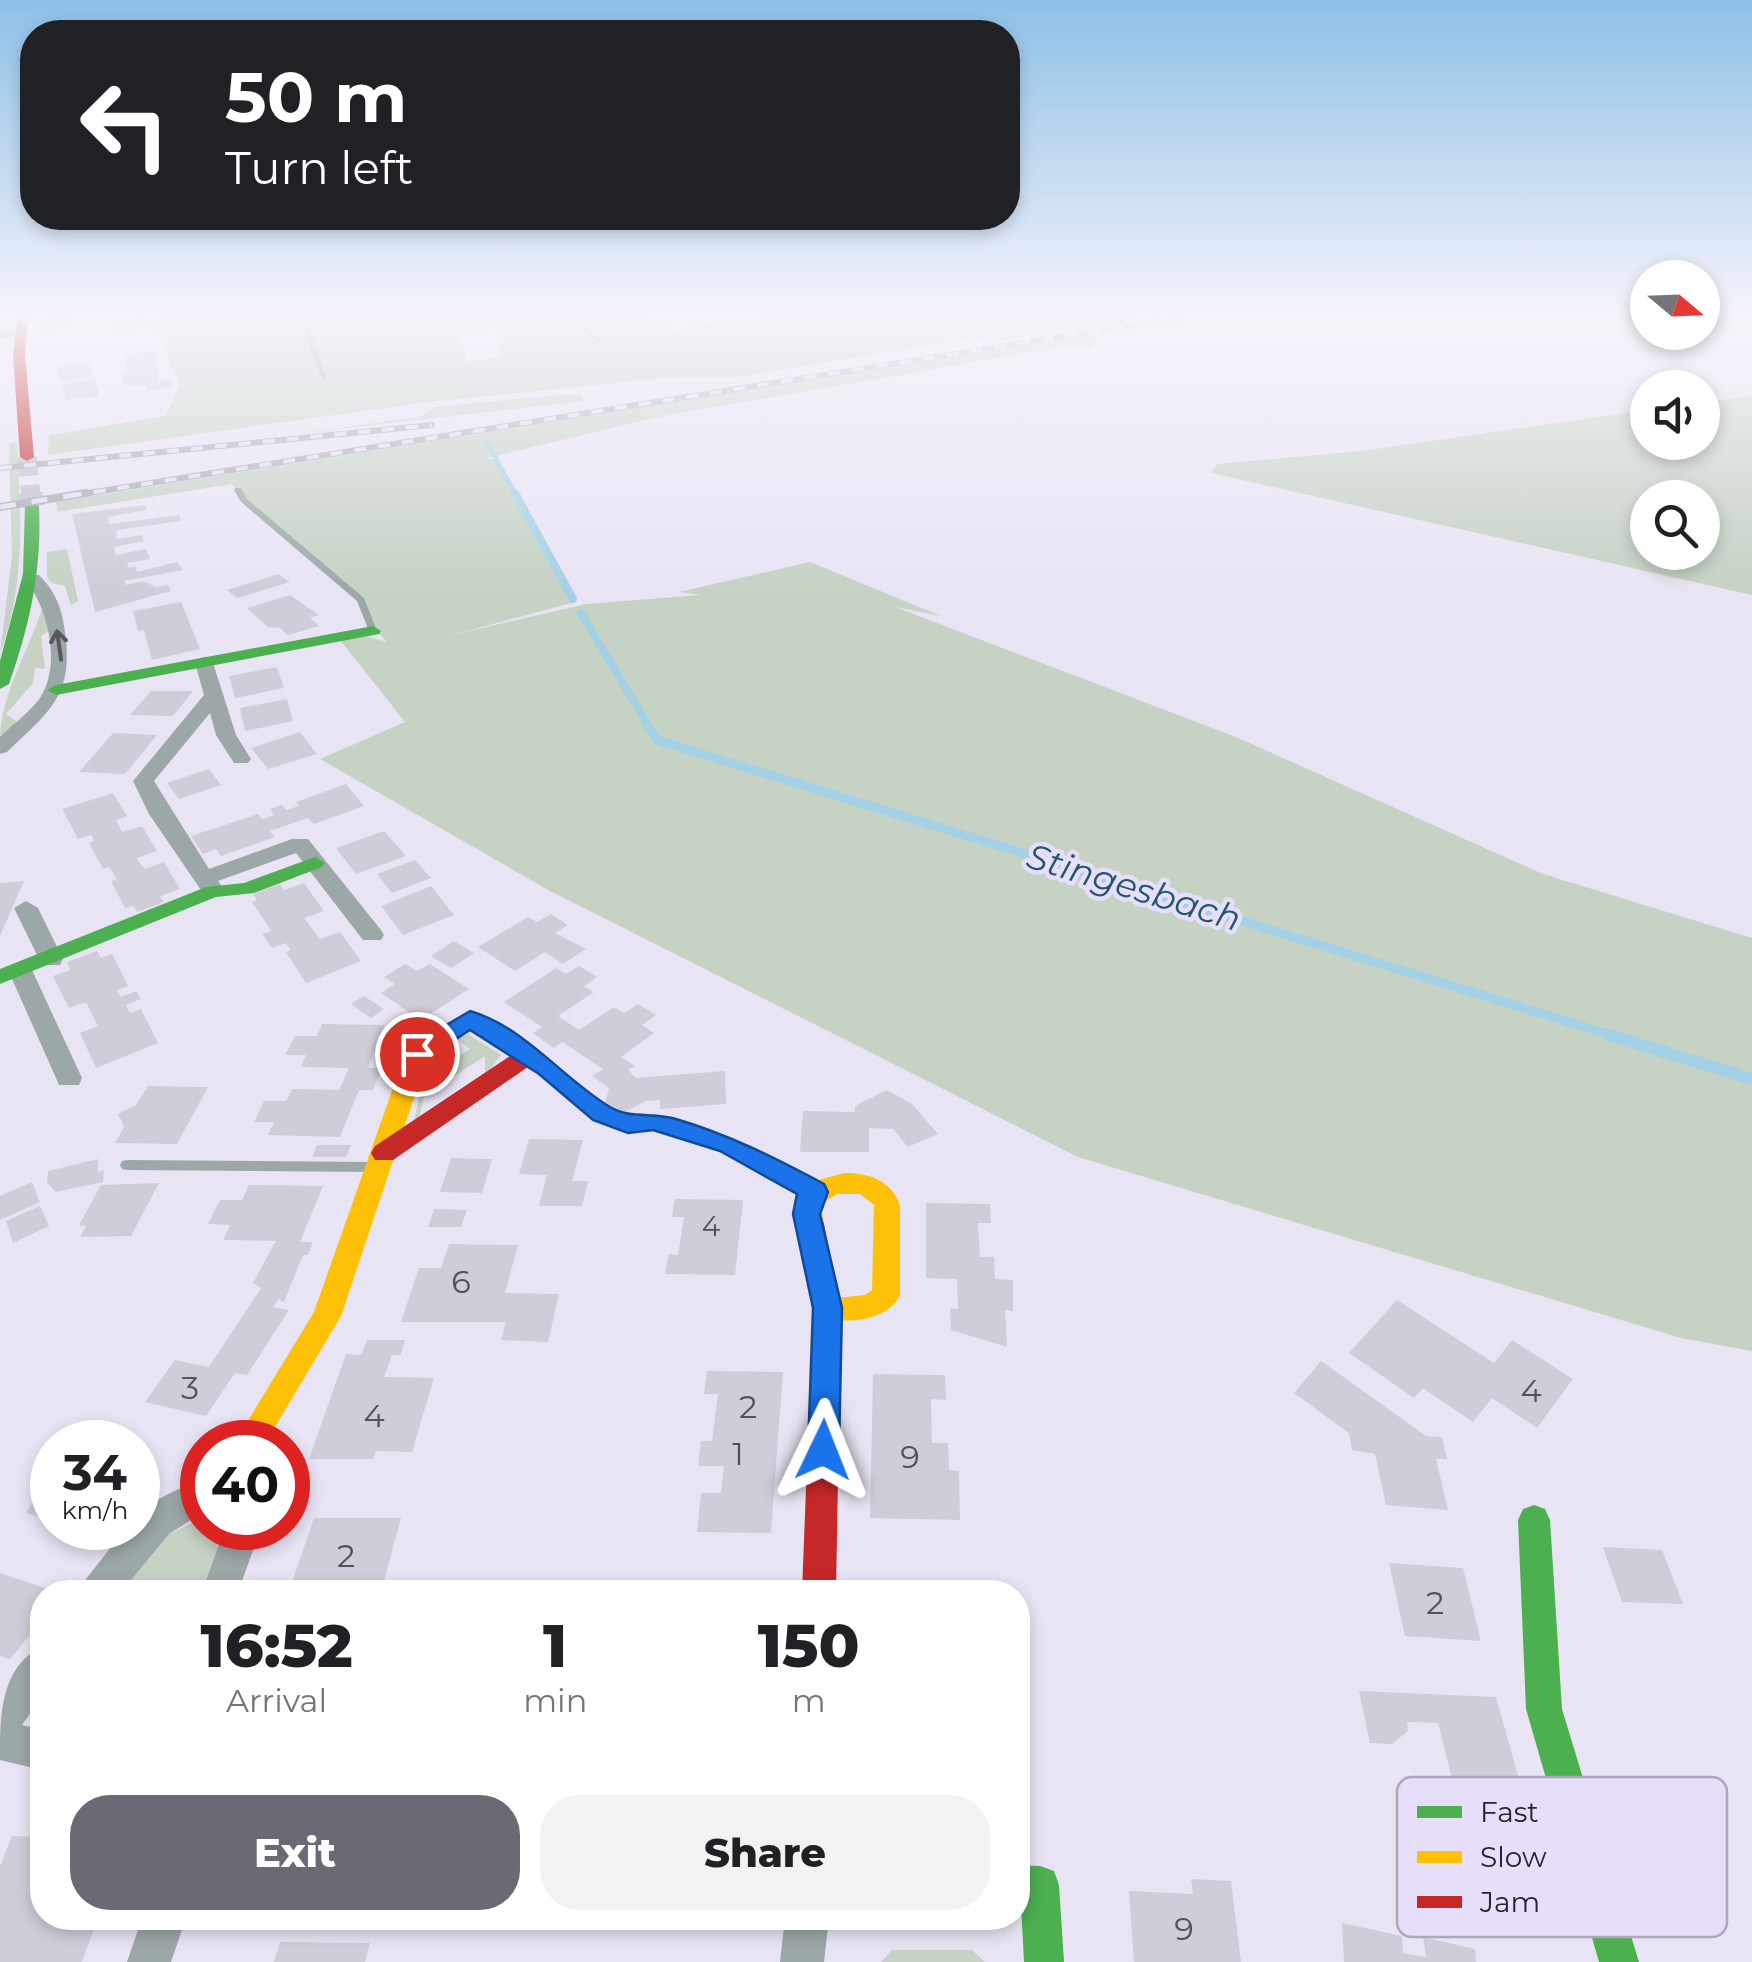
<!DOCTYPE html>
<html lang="en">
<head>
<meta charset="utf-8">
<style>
  :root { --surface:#fff; --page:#f2f2f2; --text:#202124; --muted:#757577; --accent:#6c6874 }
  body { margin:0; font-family:Montserrat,sans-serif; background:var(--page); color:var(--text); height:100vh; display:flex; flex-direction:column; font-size:38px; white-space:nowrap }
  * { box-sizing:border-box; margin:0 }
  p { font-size:32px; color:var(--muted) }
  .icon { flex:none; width:55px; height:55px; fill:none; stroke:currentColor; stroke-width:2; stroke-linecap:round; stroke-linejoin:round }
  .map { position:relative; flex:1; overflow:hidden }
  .panel { position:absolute; left:30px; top:1580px; width:1000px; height:350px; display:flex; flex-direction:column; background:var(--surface); border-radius:40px; box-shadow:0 5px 15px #0003 }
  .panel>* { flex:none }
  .top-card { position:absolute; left:20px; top:20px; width:1000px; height:210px; border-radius:40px; box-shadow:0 5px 15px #0003; background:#202124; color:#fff; overflow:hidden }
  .needle { width:65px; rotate:109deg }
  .tools { position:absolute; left:1630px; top:260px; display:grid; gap:20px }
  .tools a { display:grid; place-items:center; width:90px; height:90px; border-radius:50%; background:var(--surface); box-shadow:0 5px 15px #0003; font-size:50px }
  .speed { position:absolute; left:30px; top:1420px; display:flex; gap:20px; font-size:50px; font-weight:700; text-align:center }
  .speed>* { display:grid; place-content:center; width:130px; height:130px; border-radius:50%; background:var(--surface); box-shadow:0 5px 15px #0003; line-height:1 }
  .speed small { font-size:25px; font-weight:400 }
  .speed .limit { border:15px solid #d22; background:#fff; color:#111 }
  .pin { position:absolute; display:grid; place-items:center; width:85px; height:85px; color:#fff; margin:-42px; border:5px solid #fff; border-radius:50%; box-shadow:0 2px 10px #0007 }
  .me { position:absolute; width:110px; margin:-55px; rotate:2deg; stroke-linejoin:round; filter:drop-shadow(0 0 8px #0008) }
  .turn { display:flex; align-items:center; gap:35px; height:210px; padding:0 40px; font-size:45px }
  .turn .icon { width:130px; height:130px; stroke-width:2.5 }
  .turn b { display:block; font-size:70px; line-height:85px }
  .eta { display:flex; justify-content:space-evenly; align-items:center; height:170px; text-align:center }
  .eta b { font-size:60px; font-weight:800; line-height:70px }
  .button { display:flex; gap:20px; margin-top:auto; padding:20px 40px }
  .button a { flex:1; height:115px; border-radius:40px; background:var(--accent); color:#fff; font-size:40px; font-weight:800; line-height:115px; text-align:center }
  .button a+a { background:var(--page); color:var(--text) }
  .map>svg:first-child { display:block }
  .green { fill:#c5d2c4; fill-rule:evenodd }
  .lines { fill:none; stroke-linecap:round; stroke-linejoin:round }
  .stream-far3 { stroke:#a4d1e5; stroke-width:5 }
  .stream-far2 { stroke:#a4d1e5; stroke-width:8 }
  .stream-far1 { stroke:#a4d1e5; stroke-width:9 }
  .stream { stroke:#a4d1e5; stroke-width:12 }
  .building { fill:#d0cdd9 }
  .secondary-tunnel-far1 { stroke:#c3becd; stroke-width:19; stroke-dasharray:19 9; stroke-linecap:butt }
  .secondary-tunnel { stroke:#c3becd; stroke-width:24; stroke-dasharray:24 12; stroke-linecap:butt }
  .lane { fill:#9ca8a7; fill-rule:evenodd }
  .street { fill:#9ca8a7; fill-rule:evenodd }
  .fast { fill:#4caf50; fill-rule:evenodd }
  .slow { fill:#ffc107; fill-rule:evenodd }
  .jam { fill:#c62828; fill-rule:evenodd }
  .rail-far1-casing { stroke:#a9acb3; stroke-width:6 }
  .rail-casing { stroke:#a9acb3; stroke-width:8 }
  .rail-far1 { stroke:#e7defa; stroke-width:4; stroke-dasharray:12; stroke-linecap:butt }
  .rail { stroke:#e7defa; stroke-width:5; stroke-dasharray:16; stroke-linecap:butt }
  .oneway { stroke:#57595f }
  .route { fill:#1a73e8; stroke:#114b97; stroke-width:2.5 }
  .labels { text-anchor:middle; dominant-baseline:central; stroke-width:9; stroke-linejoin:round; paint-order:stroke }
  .number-label { font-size:28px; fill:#54515b }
  .near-number-label { font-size:32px; fill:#54515b }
  .water-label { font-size:35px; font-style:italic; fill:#215767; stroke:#e7defa }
  .key { fill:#e7defa; stroke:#aea6bd; stroke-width:2.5 }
  .key-label { font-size:28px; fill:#29252f }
</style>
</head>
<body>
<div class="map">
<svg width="1752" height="1962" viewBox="0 0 1752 1962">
  <rect width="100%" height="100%" fill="#e9e4f4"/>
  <path class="green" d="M153 316H650L672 331 726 320 780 316H1154L989 342 979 337 739 377H673L429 402 48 455 49 435 166 416 179 386ZM496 328 501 357 468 362 460 332Z
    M1092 335 1097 340 1092 348H1056L658 417 487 458 495 460 575 602 452 635 586 604 701 595 679 592 810 562 941 616 895 607 1236 737 1543 874 1752 938V1351L1681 1338 1078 1157 550 891 320 759 405 722 340 640 363 635 387 642 375 629 364 599 245 500 232 484 57 512 56 502Z
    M560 395H581L584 401 294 434 420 417 435 407Z
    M1752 396V595L1211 473 1217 464 1360 451 1647 410 1648 442H1702L1703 402ZM1648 498H1702V552H1648Z
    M17 442C21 515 26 584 0 654L12 556 9 443Z
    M67 549 78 601 71 605 65 586 52 583 47 577V552Z
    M43 605 51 630 41 636 45 669 35 668 33 683 6 714 17 722 0 740C0 694 30 650 43 605Z
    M468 1034 501 1055 485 1076V1056L424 1096 419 1120 414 1122 426 1060 440 1069 470 1049 457 1039Z
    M202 1518V1528H217L220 1547 202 1592H121L161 1538Z
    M892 1950H972L985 1962H881Z"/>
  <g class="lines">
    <path class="stream-far3" d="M488 444 516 496"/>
    <path class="stream-far2" d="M515 493 573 599
      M581 613 651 730"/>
    <path class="stream-far1" d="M649 727 657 740 1614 1036"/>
    <path class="stream" d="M1606 1034 1752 1079"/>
  </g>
  <path class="building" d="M44 316H73L71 327 40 330Z
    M144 316 146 328 114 331 115 319Z
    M155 351 158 382 170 380 173 387 148 391 146 386H125L121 374 127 373 125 355Z
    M89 362 93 376 60 381 57 367Z
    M95 380 99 396 66 400 62 385Z
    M145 505 147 510 108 517 109 524 179 515 181 521 117 530 116 539 142 535 144 541 114 547 116 555 146 549 150 559 127 563 129 568 135 566 137 572 177 562 183 570 124 581 126 585 143 581 156 587 168 585 171 591 95 612 72 514Z
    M279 574 290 582 238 598 227 590Z
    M290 595 319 615 310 618 319 626 288 635 280 628 268 627 247 608Z
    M181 602 200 649 152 660 144 630 138 631 133 611Z
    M277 667 284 688 235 698 229 676Z
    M151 691H193L173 716 130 715Z
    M287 699 293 721 245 731 240 708Z
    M300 732 317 754 268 769 251 748Z
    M113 733 157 735 125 774 79 772Z
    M209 769 221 785 179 799 167 783Z
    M346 784 364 806 314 824 308 818 270 831 275 837 221 856 216 849 203 854 191 836 258 814 262 819 274 815 270 809 282 805 286 810 299 806 296 802Z
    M113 793 127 816 116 820 122 832 142 826 157 851 137 858 140 864 145 869 164 862 180 889 160 896 164 902 137 912 133 906 125 908 111 881 117 879 109 867 103 869 89 843 94 841 91 835 78 839 62 809Z
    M384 831 406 856 356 874 336 848Z
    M415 860 431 878 392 893 377 874Z
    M24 881 11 911 0 936V883Z
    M304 883 324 911 304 918 320 939 340 932 361 961 306 983 286 952 291 950 286 943 272 948 262 934 271 931 252 902 257 900 253 894 280 884 284 890Z
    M431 886 454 915 403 935 381 906Z
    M551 914 568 925 555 933 586 949 563 964 545 952 515 971 478 947 528 917 537 922Z
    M454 941 474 953 451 968 431 956Z
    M97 951 101 958 112 954 128 986 117 990 121 997 136 991 141 999 126 1005 130 1013 141 1009 158 1043 96 1068 80 1033 98 1026 86 1002 69 1008 53 976 70 970 67 962Z
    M405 964 417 971 430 964 469 989 421 1020 428 1025 415 1033 397 1020 409 1012 381 993 395 984 384 977Z
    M579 966 597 977 584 986 594 992 558 1016 579 1030 614 1007 624 1013 638 1004 656 1015 642 1025 654 1033 621 1057 635 1066 628 1070 636 1078 725 1071 726 1104 660 1109V1100L646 1101 621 1114 604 1108 609 1088 592 1076 603 1069 562 1042 554 1048 533 1033 542 1027 504 1002 556 968 566 974Z
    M364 996 384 1009 371 1018 351 1004Z
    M322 1024 385 1025 368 1068H382L373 1090H359L340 1137 268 1135 274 1122H254L264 1101H286L292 1089 339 1090 349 1068 301 1067 306 1055H285L295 1036H317Z
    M148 1086 208 1087 177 1144 115 1143 124 1127 118 1114 136 1105Z
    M887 1090 912 1104 938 1134 908 1147 893 1129 869 1128V1152H800L803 1111 855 1112V1106Z
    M529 1139 583 1140 572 1181H588L582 1206H539L547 1175 519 1174Z
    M317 1145H351L346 1157H312Z
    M451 1158 492 1159 482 1193 440 1192Z
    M98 1159V1172L104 1170 103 1182 56 1192 47 1183 48 1171Z
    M32 1182 40 1202 0 1220V1196Z
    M159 1183 131 1236 80 1237 86 1226 79 1225 101 1185Z
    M249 1185 323 1186 300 1242H313L308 1255H303L284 1302 279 1299 273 1307 289 1310 247 1375 235 1373 206 1416 145 1402 175 1360 209 1367 261 1288 253 1283 276 1241 223 1240 230 1225 208 1224 220 1200H242Z
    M675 1199 743 1200 735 1275 665 1274 669 1254 678 1255 684 1217H672Z
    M926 1203 990 1204 991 1223H978L980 1257H994L995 1279 1013 1280V1311L1005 1310 1007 1347 951 1330 950 1308 958 1309 957 1279 926 1278Z
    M40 1206 49 1226 13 1243 6 1221Z
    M434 1209 467 1210 461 1227H428Z
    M449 1244 518 1245 505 1293 559 1294 548 1342 501 1340 506 1322H401L419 1268H441Z
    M1397 1300 1494 1363 1512 1340 1573 1379 1537 1428 1492 1398 1473 1422 1423 1388 1414 1398 1349 1353Z
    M367 1340H405L401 1355H392L384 1377 434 1378 412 1452 376 1451 373 1459H309L346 1354 361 1355Z
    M1321 1361 1426 1436 1442 1437 1447 1459H1436L1448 1510 1386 1505 1375 1454 1352 1450 1349 1433 1294 1393Z
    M707 1371 783 1372 771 1533 697 1532 701 1493H721L724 1466H698L701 1441H712L718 1394H704Z
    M873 1374 945 1375 946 1400 931 1399 932 1443H948L949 1470 959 1471 960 1520 870 1518Z
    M52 1477V1520L25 1513Z
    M314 1518H401L381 1592 289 1591Z
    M1603 1547 1662 1550 1683 1604 1622 1602Z
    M1389 1563 1463 1568 1481 1641 1405 1636Z
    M0 1573 54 1591 42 1592V1620L10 1659 0 1656Z
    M1359 1691 1496 1697 1524 1797 1456 1795 1438 1723 1407 1722 1408 1731 1392 1744 1370 1743Z
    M1018 1727H1021L1024 1785H1018Z
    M12 1836 42 1837V1918H98L82 1962H0V1866Z
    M1191 1879 1231 1881 1241 1962H1134L1129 1891 1193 1894Z
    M1342 1923 1402 1936 1403 1953 1426 1957 1423 1937 1475 1949 1476 1962H1344Z
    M280 1942 370 1943 365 1962H274Z"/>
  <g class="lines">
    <path class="secondary-tunnel-far1" d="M27 457 31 496"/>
    <path class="secondary-tunnel" d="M31 493 32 506"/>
    <path class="lane" d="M299 316H305L327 380 322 379Z
      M565 316H571L601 340V342H597Z
      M235 488H241L247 499 364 598 377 631 376 633 369 631 357 601 241 502 234 490Z
      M529 1052 544 1061 592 1101 613 1113 653 1116 701 1127 742 1145 820 1188 822 1192 820 1196 815 1198 810 1196C768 1172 726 1144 679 1131 654 1124 625 1130 604 1121 573 1108 552 1078 524 1060L522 1057 524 1054Z
      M127 1160 372 1162 377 1163 379 1167 377 1171 372 1172 127 1170 122 1169 120 1165 122 1161Z"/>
    <path class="street" d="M24 329V335L0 338V330Z
      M27 575H39C56 592 62 609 65 632 74 695 50 711 7 752L0 754V737C13 724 29 713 40 698 62 664 48 608 25 579Z
      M204 657 213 663 236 735 251 759 248 763H234L216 735 210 713 154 781 209 869 292 839H308L381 930 384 935 381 940H363L296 853 218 881 225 891 221 896H205L149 814 133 781 204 695 195 663Z
      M26 901 38 908 63 959 60 965H42L39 959 14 908Z
      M20 962 32 970 82 1078 79 1085H59L56 1078 8 970Z
      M202 1481V1513L169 1534 121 1592H81L86 1579 126 1528H138V1516C156 1498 177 1488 202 1481Z
      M225 1528H261L238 1592H202Z
      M42 1647V1697L22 1725 42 1730V1770L0 1760C0 1716 0 1667 42 1647Z
      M142 1918H186L171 1962H127Z
      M785 1918H829L824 1962H780Z"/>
    <path class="fast" d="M32 502 39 506C42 569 30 625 9 684L0 689V661L23 574 25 506Z
      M373 626 381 631 379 634 56 695 47 690 56 685Z
      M315 857 325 863 322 867 254 893 216 897 0 984V969L206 887 244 883Z
      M1534 1505 1545 1509 1550 1520 1562 1709 1639 1962H1599L1526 1709 1518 1520 1523 1509Z
      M1018 1865 1040 1866 1054 1871 1059 1885 1064 1962H1024L1021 1904 1018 1903Z"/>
    <path class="slow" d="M426 1040 438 1048 427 1059 341 1316 266 1442H235L314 1312 405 1054 409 1048Z
      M844 1173C869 1173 891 1180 900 1205V1295C887 1322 843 1325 817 1316L813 1308 817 1300 865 1295 872 1290 874 1205 860 1194H837L821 1204 824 1224 821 1231 811 1235 801 1231 794 1201 815 1181Z"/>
    <path class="jam" d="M18 316H28L25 355 34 457 27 461 20 457 13 355Z
      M470 1011 535 1050 539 1056 535 1062 393 1160H375L371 1153 375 1146 510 1056 470 1030 434 1054H418L414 1048 418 1042Z
      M811 1213 821 1217 824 1224 841 1308 836 1592H802L813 1308 798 1224 801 1217Z"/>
    <defs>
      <path id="rail-far1" d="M0 468 432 425
        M70 496 1192 316"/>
      <path id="rail" d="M0 507 86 493"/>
    </defs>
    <use href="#rail-far1" class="rail-far1-casing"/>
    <use href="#rail" class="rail-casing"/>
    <use href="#rail-far1" class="rail-far1"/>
    <use href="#rail" class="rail"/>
  </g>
  <defs><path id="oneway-shaft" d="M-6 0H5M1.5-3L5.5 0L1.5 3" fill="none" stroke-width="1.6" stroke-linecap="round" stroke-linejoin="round" transform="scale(2.5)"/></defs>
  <use class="oneway" href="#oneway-shaft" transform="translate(59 645) rotate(-98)"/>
  <linearGradient id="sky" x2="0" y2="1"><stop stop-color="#8dc0e7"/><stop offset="0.53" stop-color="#f5f3fa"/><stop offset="1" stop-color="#f5f3fa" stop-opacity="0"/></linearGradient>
  <rect width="1752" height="591" fill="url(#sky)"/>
  <path class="route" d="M470 1011C525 1027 563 1079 610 1107 629 1119 655 1112 676 1119 730 1135 775 1158 824 1184L828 1192 820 1214 842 1308 839 1450 834 1460 823 1464 812 1460 808 1450 813 1308 793 1214 797 1194 720 1151 653 1130 628 1133 593 1120 539 1074 470 1030 425 1059H408L405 1054 408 1048Z"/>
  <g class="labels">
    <g class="number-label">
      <text x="711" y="1226">4</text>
    </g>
    <g class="near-number-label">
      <text x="461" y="1281">6</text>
      <text x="190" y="1387">3</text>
      <text x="1531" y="1390">4</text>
      <text x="748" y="1406">2</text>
      <text x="374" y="1415">4</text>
      <text x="738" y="1453">1</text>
      <text x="910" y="1456">9</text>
      <text x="346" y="1555">2</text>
      <text x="1435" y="1602">2</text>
      <text x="1184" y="1928">9</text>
    </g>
    <g class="water-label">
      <text transform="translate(1134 887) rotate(17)">Stingesbach</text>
    </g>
  </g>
  <rect x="1397" y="1777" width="330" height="160" rx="15" class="key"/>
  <rect x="1417" y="1806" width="45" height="12" fill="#4caf50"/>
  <rect x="1417" y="1851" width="45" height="12" fill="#ffc107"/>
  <rect x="1417" y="1896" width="45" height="12" fill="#c62828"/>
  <g class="key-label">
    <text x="1480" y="1822">Fast</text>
    <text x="1480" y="1867">Slow</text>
    <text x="1480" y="1912">Jam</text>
  </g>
</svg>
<div class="tools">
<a><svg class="needle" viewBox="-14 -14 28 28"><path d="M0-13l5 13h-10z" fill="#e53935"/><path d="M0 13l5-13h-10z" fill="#757577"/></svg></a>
<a><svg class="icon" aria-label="sound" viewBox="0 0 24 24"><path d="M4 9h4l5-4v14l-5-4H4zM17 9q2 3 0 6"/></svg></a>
<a><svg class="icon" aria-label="search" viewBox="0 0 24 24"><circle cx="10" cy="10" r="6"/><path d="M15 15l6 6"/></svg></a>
</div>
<div class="speed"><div>34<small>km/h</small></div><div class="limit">40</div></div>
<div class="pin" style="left:417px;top:1054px;background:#d93025"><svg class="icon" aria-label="arrive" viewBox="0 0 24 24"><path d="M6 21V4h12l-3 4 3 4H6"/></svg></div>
<svg class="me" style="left:823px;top:1450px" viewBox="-20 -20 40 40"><path d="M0-17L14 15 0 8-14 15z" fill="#1a73e8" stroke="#fff" stroke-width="4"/></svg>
<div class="top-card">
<div class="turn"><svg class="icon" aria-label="left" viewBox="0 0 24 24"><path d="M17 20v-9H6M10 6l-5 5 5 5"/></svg><div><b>50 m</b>Turn left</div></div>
</div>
<section class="panel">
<div class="eta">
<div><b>16:52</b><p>Arrival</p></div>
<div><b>1</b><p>min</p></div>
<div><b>150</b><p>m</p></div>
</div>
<div class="button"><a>Exit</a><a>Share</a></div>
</section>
</div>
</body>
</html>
